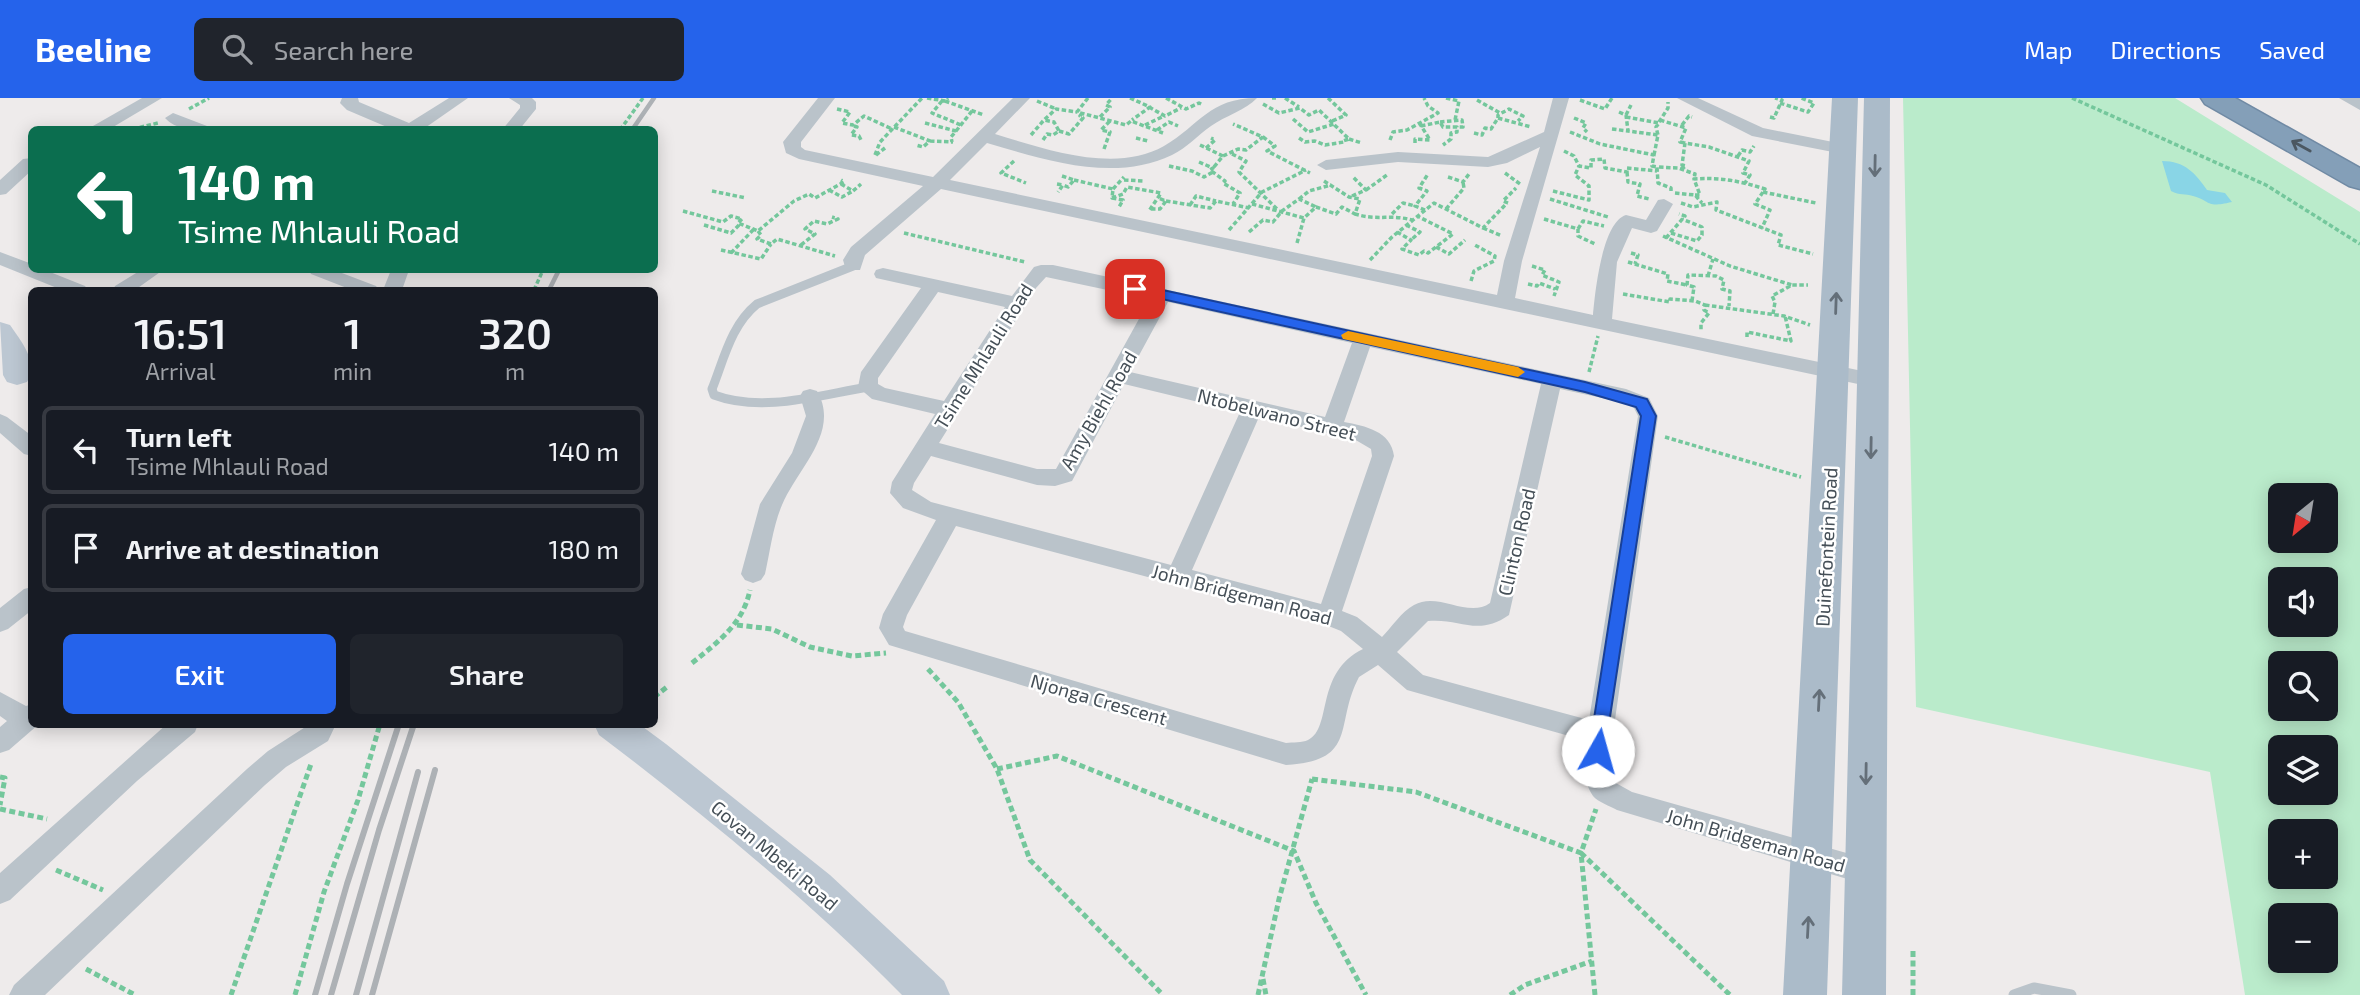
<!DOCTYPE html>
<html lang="en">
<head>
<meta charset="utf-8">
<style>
  :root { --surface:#171b24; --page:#20242c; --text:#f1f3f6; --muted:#9ea1a6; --line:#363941; --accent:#2563eb }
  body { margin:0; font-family:"Exo 2",sans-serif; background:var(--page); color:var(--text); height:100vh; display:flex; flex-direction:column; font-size:26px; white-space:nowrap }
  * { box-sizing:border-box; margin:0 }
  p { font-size:23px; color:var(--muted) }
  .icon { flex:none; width:38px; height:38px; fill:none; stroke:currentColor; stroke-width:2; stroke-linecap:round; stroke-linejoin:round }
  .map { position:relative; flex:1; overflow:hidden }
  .details { position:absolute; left:28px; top:189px; width:630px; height:441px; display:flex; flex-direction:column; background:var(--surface); border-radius:10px; box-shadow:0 4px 18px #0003 }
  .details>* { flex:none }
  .guide { position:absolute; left:28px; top:28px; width:630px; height:147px; border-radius:10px; box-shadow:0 4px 18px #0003; background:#0b6e4f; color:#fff; overflow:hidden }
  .needle { width:46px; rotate:210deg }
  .tools { position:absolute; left:2268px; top:385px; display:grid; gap:14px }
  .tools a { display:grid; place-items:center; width:70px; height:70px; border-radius:10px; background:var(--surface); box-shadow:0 4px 18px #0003; font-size:35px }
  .pin { position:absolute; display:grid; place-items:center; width:60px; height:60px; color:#fff; margin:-30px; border-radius:14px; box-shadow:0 4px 10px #0006 }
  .me { position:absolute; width:77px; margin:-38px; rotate:7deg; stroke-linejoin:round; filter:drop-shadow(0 0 5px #0008) }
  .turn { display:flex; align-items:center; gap:24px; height:147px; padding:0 35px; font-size:32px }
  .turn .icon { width:91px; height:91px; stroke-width:2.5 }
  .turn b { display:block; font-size:49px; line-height:60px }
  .eta { display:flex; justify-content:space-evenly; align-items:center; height:119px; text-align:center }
  .eta b { font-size:42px; font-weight:600; line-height:49px }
  .cta { display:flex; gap:14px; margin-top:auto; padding:14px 35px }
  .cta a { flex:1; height:80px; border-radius:10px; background:var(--accent); color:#fff; font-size:28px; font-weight:600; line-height:80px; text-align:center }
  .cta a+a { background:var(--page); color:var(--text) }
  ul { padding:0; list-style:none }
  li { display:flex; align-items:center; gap:21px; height:88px; margin:0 14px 10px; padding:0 21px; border:4px solid var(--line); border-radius:10px }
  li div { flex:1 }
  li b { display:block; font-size:26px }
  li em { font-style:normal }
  header { display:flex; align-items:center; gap:42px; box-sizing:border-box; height:98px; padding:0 35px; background:var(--accent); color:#fff }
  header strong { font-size:33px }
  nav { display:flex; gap:38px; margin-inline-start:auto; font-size:24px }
  .search { width:490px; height:63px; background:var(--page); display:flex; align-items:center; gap:18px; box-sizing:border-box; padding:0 24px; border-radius:10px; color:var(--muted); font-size:26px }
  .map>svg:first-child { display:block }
  .green { fill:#baebcb; fill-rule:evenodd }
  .water { fill:#89d5e6 }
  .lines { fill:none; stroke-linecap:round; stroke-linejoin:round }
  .highway-casing { stroke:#708aa4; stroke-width:3 }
  .path-far1 { stroke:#74c79c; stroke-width:3.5; stroke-dasharray:4.5 2.5; stroke-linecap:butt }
  .path { stroke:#74c79c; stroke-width:5; stroke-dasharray:6 3.5; stroke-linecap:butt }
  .lane-far1 { stroke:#bac3ca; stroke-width:9 }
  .lane { stroke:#bac3ca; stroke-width:11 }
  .street { fill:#bac3ca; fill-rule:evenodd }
  .secondary { fill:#bcc7d2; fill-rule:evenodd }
  .primary { fill:#abbbc9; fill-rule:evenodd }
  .highway { fill:#849fb8; fill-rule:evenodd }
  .rail-far1 { stroke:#adb1b5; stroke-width:4.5 }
  .rail { stroke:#adb1b5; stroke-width:6 }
  .oneway { stroke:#4b5761 }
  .oneway2 { stroke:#646f79 }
  .route { fill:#2563eb; stroke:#184099; stroke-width:2 }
  .slow { fill:#f59e0b }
  .labels { text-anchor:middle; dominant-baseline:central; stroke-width:5; stroke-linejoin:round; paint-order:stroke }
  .street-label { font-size:19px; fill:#454f57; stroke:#fff }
</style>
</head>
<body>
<header>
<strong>Beeline</strong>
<div class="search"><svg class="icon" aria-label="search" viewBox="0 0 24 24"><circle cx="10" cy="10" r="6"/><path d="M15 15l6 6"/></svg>Search here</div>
<nav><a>Map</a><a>Directions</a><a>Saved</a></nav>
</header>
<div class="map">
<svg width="2360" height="897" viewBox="0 0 2360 897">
  <rect width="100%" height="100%" fill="#eeebeb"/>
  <path class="green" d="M1903 0H2175L2360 114V897H2245L2210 674 1916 609ZM2280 397H2326V443H2280ZM2280 481H2326V527H2280ZM2280 565H2326V611H2280ZM2280 649H2326V695H2280ZM2280 733H2326V779H2280ZM2280 817H2326V863H2280Z"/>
  <path class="water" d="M2162 63C2185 63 2195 75 2207 92L2225 95 2232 104C2205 110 2213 104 2193 98 2185 95 2180 98 2171 93Z"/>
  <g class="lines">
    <defs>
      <path id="highway" d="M2201 0H2235L2360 70V91L2349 88 2205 6Z"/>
    </defs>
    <use href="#highway" class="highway-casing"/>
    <path class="path-far1" d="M927 0 945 3 948 0
      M1088 0 1077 14 1126 27 1131 23 1163 35
      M1130 0 1150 9 1132 22
      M1166 0 1186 11 1199 5 1203 7
      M1272 0H1276
      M1285 0 1299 9
      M1328 0 1346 17 1332 23
      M1446 0 1459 3 1455 22
      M2072 0 2266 87 2360 146
      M1477 2 1500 15
      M1580 2 1605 11 1612 0
      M942 3 932 15 961 27
      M945 3 984 17
      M1037 3 1056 11
      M1780 5 1808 14 1814 5 1801 0
      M1263 6 1279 15 1300 10 1309 17 1319 12 1349 41 1343 43
      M1149 9 1165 18 1181 10
      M189 11 209 0
      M837 11 850 14 842 25 853 27 864 18 892 31
      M1619 14 1626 17 1628 33 1658 37 1654 57
      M1626 17 1631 7
      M1100 19 1110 9 1106 7 1112 0
      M1626 19 1659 25 1656 29 1658 37
      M1770 19 1774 20 1782 2 1775 0
      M1498 20V17L1509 11 1523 18 1518 23
      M1574 20 1586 25 1583 30 1587 34
      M1293 21 1308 34 1334 26
      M1660 22 1686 30 1680 44 1685 45
      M1440 24 1462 22 1463 29H1457
      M1659 24 1668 10V4
      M925 25 956 33 951 39 952 44
      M1145 27 1164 18
      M1682 27 1689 18 1692 19
      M854 28 857 29 851 37 859 38 861 42
      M1421 28 1440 24 1443 29H1457V34L1451 35V41L1443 47
      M894 29 930 43 923 49 916 47
      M133 31 158 25
      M1612 31 1628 33
      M620 32 643 0
      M1157 32 1169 24 1178 28
      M956 33 972 13
      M1059 33 1069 36 1083 20 1080 18 1082 15
      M1570 34 1600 46 1654 57 1652 68 1657 69
      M1474 35 1482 37 1485 30 1491 31 1498 20 1531 29
      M1031 37 1044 22
      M1263 39 1275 48 1267 53 1310 75
      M1136 40 1148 43
      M1299 40 1305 44 1315 43 1325 47 1344 44
      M1349 41 1362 45
      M1043 42 1047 36 1053 37 1059 33 1054 24 1044 22 1056 11 1077 14
      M1390 42 1393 34 1407 32 1438 15 1428 8 1424 0
      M930 43 953 44
      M1415 45V41L1430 42 1420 26
      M1200 47 1223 58 1213 70
      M1206 50 1215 42 1211 40
      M1104 51 1110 34 1101 32 1110 23
      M1564 53 1574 58 1579 68 1591 70V62L1604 61 1605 70 1627 74V70L1657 73
      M1232 56 1246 63 1239 74 1278 112
      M875 57 880 44 922 0
      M876 57 885 50
      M1223 58 1238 51 1246 52 1263 39 1233 26
      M1738 58 1742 52 1750 54 1754 48
      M1014 63 1001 75 1026 85
      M1199 64 1213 70 1210 72 1225 83 1223 85 1240 95 1233 106
      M1169 68 1192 73 1204 79 1213 74
      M1681 71 1686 68 1682 67 1685 45 1709 49 1749 63 1743 75 1750 77 1745 85
      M1627 74 1628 84 1640 86 1637 98 1649 101
      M1505 75 1520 86
      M1062 78 1074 82 1068 89 1063 87
      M1448 79 1463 84 1469 76
      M1074 82 1113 91 1112 100 1123 102 1119 109
      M1124 82 1144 83
      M1324 83 1349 99 1360 101 1355 116C1378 123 1390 116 1412 122
      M841 86 853 93 861 86
      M1057 86 1063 87 1058 94
      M1113 91 1124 79
      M829 92 842 99 853 93
      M1366 92 1387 77
      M712 93 746 100
      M1553 93 1589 102V88L1575 77 1579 68
      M1671 93V90L1658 85 1657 69 1678 70 1695 76 1694 81
      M1763 94 1816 105
      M1675 95 1695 97 1702 105
      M1695 97H1700L1694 81C1720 79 1740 83 1765 91L1755 106 1770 112 1762 130
      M1352 98 1366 92 1353 79
      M1112 100 1123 96 1127 89 1161 95 1149 113
      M1299 101 1309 93 1331 87
      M1550 101 1608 119
      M1166 103 1210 110 1216 103 1249 110
      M1508 105 1503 103 1516 90
      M1681 105 1693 109 1717 104 1716 112 1781 137 1778 147 1813 156
      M1252 106 1304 120 1316 109 1336 116 1342 109 1355 116
      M1190 107 1196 98 1216 103
      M1151 111H1160L1166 103 1158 100
      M1446 111 1464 90 1463 84
      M1425 112 1415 108 1427 93 1419 90 1428 76
      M683 113 723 124 731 118 742 121 738 125 758 133 794 103 809 96 815 100 844 84 841 82
      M1392 116 1403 105 1415 108
      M1544 121 1578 131V138L1595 146
      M704 127 731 135 740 126
      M1406 127 1420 134 1411 142
      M1483 130 1502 138
      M1578 131 1583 123 1604 128
      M1229 132 1262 94 1306 72
      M758 133 761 137 757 141 771 146 777 141 835 158
      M1249 134 1263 122 1273 124 1282 113 1299 101 1316 109
      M1397 134 1411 142 1402 151 1419 157 1424 153 1428 155 1453 136 1417 118
      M904 135 1025 164
      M1671 135 1697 143 1702 137V129L1682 121
      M1663 138 1730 168 1792 187
      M1666 140 1685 118 1679 116
      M1297 145 1304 120
      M801 147 815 136 805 131 814 123 827 126 838 121 832 119
      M1436 149 1449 156 1465 142
      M721 152 761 161 771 146
      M731 155 754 131
      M1631 155 1638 157 1635 166
      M1370 162 1392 139 1434 105 1483 130 1507 105
      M1628 164 1668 176 1667 183 1687 187
      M1532 168 1545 172 1542 177 1559 184 1554 198
      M1708 178 1713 161
      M1471 183 1474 173 1494 163 1495 158 1473 146
      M1528 186 1537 188 1539 185 1555 191
      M534 192 543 172
      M1623 196 1670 204V201L1695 203 1705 207 1704 212 1709 215 1701 225V232
      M1692 203 1694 189 1687 187 1688 177 1716 178 1724 182 1722 191 1730 193 1729 208
      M1705 207 1784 218 1810 227
      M1773 216 1775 204 1772 198 1792 187H1808
      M1747 239V234L1791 243 1785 218
      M1589 274 1598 238
      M1665 339 1801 379"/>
    <path class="path" d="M737 527 772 531 810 549 852 558 886 555
      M692 565C718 544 743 526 750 492
      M928 571 958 604 997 671 1030 762 1163 897
      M654 599 667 589
      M997 671 1057 658 1294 753 1316 805 1366 897
      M0 679 5 680 0 707
      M1312 681 1416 694 1581 755 1596 711
      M0 711 47 721
      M56 772 103 792
      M1913 853V897
      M86 871 135 897
      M1263 881 1266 897
      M231 897 311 666
      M295 897 324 794 358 702 380 626
      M1258 897 1279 801 1312 681
      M1510 897 1525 887 1592 863
      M1595 897 1581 755 1730 897"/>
    <path class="lane-far1" d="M853 168 757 206C731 227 724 261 712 291L714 297C762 315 819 297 868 289"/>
    <path class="lane" d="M2014 897 2034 890 2071 897"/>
    <path class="street" d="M142 0H162L108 32H86Z
      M342 0H358L359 4 409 25 449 0H468L422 32H394L347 12 340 5Z
      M509 0H532L536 4V11L519 32H502L520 10V7Z
      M818 0H835L801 44V49L805 52 933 79 1013 0H1030L995 36C1045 51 1115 76 1164 48 1200 27 1209 0 1257 0 1246 12 1225 18 1211 28 1198 37 1187 50 1172 57 1114 85 1045 62 987 45L950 82 1497 197 1504 163 1540 49 1507 65 1488 69 1398 64 1326 72 1317 67 1326 62 1398 54 1488 59 1544 34 1553 0H1569L1522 163 1515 200 1593 217C1595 195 1602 124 1626 117L1646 122 1658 102 1664 101 1673 106 1657 133 1651 135 1632 130 1617 164 1612 221 1872 275 1879 277 1882 282 1879 287 1872 289 941 91 865 157 860 172H846L843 162 851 149 923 88 799 61 786 55 783 44Z
      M1677 0H1698L1763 30 1843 46 1852 51 1843 56 1752 38Z
      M2339 0H2360V12Z
      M173 15 207 28 209 32C193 32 176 32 165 20Z
      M32 60V72L6 96 0 97V82L23 61Z
      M0 154 32 166V172H45L85 188 88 192H62L0 167Z
      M1041 167H1053L1626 291 1649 300 1658 318 1613 636 1610 669 1614 684 1632 694 1864 760 1874 764 1878 773 1874 782 1864 786 1617 712C1610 708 1598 704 1593 698 1582 683 1585 660 1587 643L1407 592 1378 567 1359 579C1334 626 1359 663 1286 667L889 547 879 530 883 516 936 422 903 410 890 395 892 384 935 316 872 301 858 289 861 274 921 190 876 180 874 176 876 172 883 170 1012 198 1034 169ZM1046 179 1150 201 1056 371H1037L939 345 1036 190ZM938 194 1005 209 944 303 885 290 878 286V280ZM1168 204 1352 245 1325 319 1130 274ZM1370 249 1541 286 1490 505C1468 521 1438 493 1414 507 1401 514 1392 529 1382 539L1357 519 1342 513 1394 358C1391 333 1365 328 1344 324ZM1124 286 1240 314 1171 467 931 404 912 392 914 385 931 358 1037 387 1055 388 1072 383ZM1560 291 1621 304 1634 310 1638 318 1589 622 1423 577 1397 554 1428 523C1460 520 1478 539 1509 517ZM1259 319 1354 341 1371 351 1372 358 1321 506 1192 472ZM956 428 1321 525 1341 533 1363 551C1314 575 1333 630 1308 642 1302 645 1293 644 1286 645L905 533 903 529 907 517Z
      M141 172H163L135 192H113L115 188Z
      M309 172H334L376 188 379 192H352L311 176Z
      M391 172H409L402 192H383Z
      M810 291 817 293C841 334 797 371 782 407 773 428 770 454 765 476L761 482 753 485 745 482 741 476 760 406 792 355 806 318 800 298 803 293Z
      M0 316 7 319 32 338V358L24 356 0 335Z
      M32 489V512L8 531 0 534V510L24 491Z
      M0 594 26 608 32 606V626H39L9 652 0 655V629L7 623 0 618Z
      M167 626H198L195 634 137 683 10 802 0 806V775Z
      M310 626H336L328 643 286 669 265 687 45 897H9L14 887 247 671 268 653Z"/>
    <path class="secondary" d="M0 224 10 227C21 243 39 264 27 284L17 287 7 284 3 277Z
      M594 626H639L666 646 830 777 944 883 950 897H902C808 802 705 717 599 637Z"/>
    <path class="primary" d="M1832 0H1858L1827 897H1783Z
      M1864 0H1890L1886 897H1842Z"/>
    <use href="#highway" class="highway"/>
    <path class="rail-far1" d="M632 32 654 0
      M549 192 559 172"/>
    <path class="rail" d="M315 897 347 786 399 626
      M331 897 379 732 414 626
      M356 897 418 674
      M372 897 435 672"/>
  </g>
  <defs><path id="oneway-shaft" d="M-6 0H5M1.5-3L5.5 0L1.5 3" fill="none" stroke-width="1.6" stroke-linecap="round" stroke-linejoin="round" transform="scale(1.75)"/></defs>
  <use class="oneway" href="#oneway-shaft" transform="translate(2301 48) rotate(-151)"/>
  <g class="oneway2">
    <use href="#oneway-shaft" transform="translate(1875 68) rotate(91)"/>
    <use href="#oneway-shaft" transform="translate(1836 205) rotate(-88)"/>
    <use href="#oneway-shaft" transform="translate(1871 350) rotate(91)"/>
    <use href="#oneway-shaft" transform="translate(1819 602) rotate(-87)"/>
    <use href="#oneway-shaft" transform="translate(1866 676) rotate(91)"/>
    <use href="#oneway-shaft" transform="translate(1808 829) rotate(-87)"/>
  </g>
  <path class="route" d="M1135 186 1585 284 1647 301 1656 318 1604 658 1598 661 1592 658 1589 653 1641 318 1636 309 1585 294 1130 194V188Z"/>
  <path class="slow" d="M1348 233 1518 269 1525 274 1518 279 1343 241 1341 237Z"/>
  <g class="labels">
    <g class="street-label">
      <text transform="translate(983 258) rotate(-58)">Tsime Mhlauli Road</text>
      <text transform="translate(1098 312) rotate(-60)">Amy Biehl Road</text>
      <text transform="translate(1277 316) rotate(14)">Ntobelwano Street</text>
      <text transform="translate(1516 444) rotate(-77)">Clinton Road</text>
      <text transform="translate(1826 449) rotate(-87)">Duinefontein Road</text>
      <text transform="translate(1242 496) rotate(15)">John Bridgeman Road</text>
      <text transform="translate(1099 601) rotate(16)">Njonga Crescent</text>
      <text transform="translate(1756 742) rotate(16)">John Bridgeman Road</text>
      <text transform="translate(775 757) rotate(40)">Govan Mbeki Road</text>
    </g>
  </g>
</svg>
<div class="tools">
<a><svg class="needle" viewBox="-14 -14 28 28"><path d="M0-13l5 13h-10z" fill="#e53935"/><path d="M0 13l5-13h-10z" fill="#9ea1a6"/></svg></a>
<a><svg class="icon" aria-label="sound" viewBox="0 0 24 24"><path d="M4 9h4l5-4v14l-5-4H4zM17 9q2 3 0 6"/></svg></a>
<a><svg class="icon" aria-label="search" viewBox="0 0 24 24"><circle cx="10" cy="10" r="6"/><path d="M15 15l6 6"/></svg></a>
<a><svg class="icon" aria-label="layers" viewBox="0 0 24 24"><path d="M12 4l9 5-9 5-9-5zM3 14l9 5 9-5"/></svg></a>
<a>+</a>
<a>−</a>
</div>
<div class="pin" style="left:1135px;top:191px;background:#d93025"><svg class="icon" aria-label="arrive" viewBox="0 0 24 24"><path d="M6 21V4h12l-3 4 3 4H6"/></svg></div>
<svg class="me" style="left:1598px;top:653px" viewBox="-20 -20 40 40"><circle r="19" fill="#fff"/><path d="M0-13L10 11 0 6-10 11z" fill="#2563eb"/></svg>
<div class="guide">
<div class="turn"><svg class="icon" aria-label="left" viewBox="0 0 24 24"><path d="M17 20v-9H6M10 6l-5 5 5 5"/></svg><div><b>140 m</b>Tsime Mhlauli Road</div></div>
</div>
<section class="details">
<div class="eta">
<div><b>16:51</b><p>Arrival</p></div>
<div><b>1</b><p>min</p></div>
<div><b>320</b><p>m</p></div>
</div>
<ul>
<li><svg class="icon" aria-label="left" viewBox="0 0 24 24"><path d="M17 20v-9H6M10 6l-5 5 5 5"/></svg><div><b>Turn left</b><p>Tsime Mhlauli Road</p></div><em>140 m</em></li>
<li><svg class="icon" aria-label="arrive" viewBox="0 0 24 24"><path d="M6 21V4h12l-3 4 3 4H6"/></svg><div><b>Arrive at destination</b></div><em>180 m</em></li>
</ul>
<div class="cta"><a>Exit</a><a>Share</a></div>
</section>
</div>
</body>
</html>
